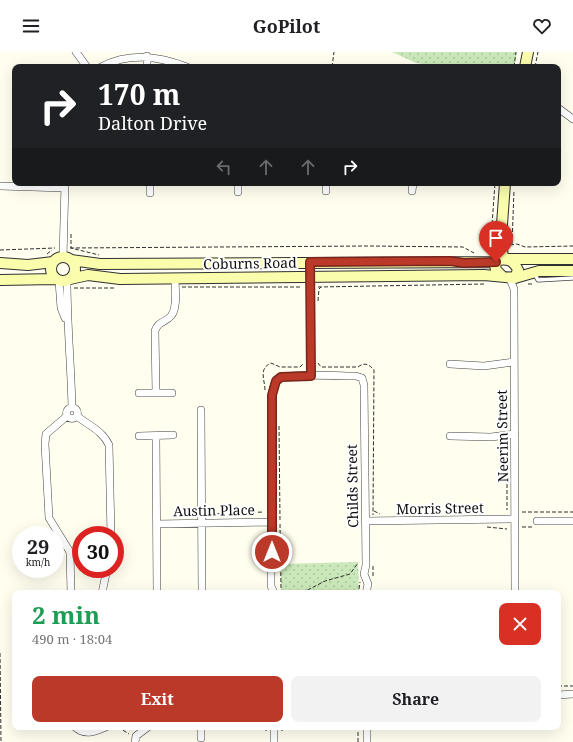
<!DOCTYPE html>
<html lang="en">
<head>
<meta charset="utf-8">
<style>
  :root { --surface:#fff; --page:#f2f2f2; --text:#202124; --muted:#757577; --accent:#bb3929 }
  body { margin:0; font-family:"Noto Serif",serif; background:var(--page); color:var(--text); height:100vh; display:flex; flex-direction:column; font-size:15px; white-space:nowrap }
  * { box-sizing:border-box; margin:0 }
  p { font-size:13px; color:var(--muted) }
  .icon { flex:none; width:22px; height:22px; fill:none; stroke:currentColor; stroke-width:2; stroke-linecap:round; stroke-linejoin:round }
  .map { position:relative; flex:1; overflow:hidden }
  .panel { position:absolute; left:12px; top:538px; width:549px; height:140px; display:flex; flex-direction:column; background:var(--surface); border-radius:8px; box-shadow:0 4px 16px #0002 }
  .panel>* { flex:none }
  .guide { position:absolute; left:12px; top:12px; width:549px; height:122px; border-radius:8px; box-shadow:0 4px 16px #0002; background:#202124; color:#fff; overflow:hidden }
  .speed { position:absolute; left:12px; top:474px; display:flex; gap:8px; font-size:20px; font-weight:700; text-align:center }
  .speed>* { display:grid; place-content:center; width:52px; height:52px; border-radius:50%; background:var(--surface); box-shadow:0 4px 16px #0002; line-height:1 }
  .speed small { font-size:10px; font-weight:400 }
  .speed .limit { border:6px solid #d22; background:#fff; color:#111 }
  .pin { position:absolute; display:grid; place-items:center; width:34px; height:34px; color:#fff; margin:-41px -17px; border-radius:50% 50% 50% 0; rotate:-45deg; box-shadow:0 0 4px #0007 }
  .pin .icon { rotate:45deg }
  .me { position:absolute; width:44px; margin:-22px; rotate:0deg; stroke-linejoin:round; filter:drop-shadow(0 0 3px #0008) }
  .turn { display:flex; align-items:center; gap:14px; height:84px; padding:0 20px; font-size:18px }
  .turn .icon { width:52px; height:52px; stroke-width:2.5 }
  .turn b { display:block; font-size:28px; line-height:34px }
  .lanes { display:flex; align-items:center; height:38px; padding:0 20px; background:#0003; justify-content:center; gap:20px; direction:ltr }
  .lanes .off { opacity:.35 }
  .round { display:grid; place-items:center; flex:none; width:42px; height:42px; border-radius:8px; background:var(--page) }
  .headline { display:flex; align-items:center; justify-content:space-between; height:68px; padding:0 20px }
  h1 { font-size:24px; font-weight:700; line-height:30px; color:#1e9e55 }
  .cta { display:flex; gap:8px; margin-top:auto; padding:8px 20px }
  .cta a { flex:1; height:46px; border-radius:8px; background:var(--accent); color:#fff; font-size:16px; font-weight:700; line-height:46px; text-align:center }
  .cta a+a { background:var(--page); color:var(--text) }
  header { display:flex; justify-content:space-between; align-items:center; height:52px; padding:0 20px; background:var(--surface); font-size:18px; font-weight:700 }
  .map>svg:first-child { display:block }
  .park { fill:url(#park-dots) }
  .lines { fill:none; stroke-linecap:round; stroke-linejoin:round }
  .lane-casing { stroke:#414141; stroke-width:5 }
  .street-casing { stroke:#414141; stroke-width:8 }
  .secondary-casing { stroke:#303030; stroke-width:12 }
  .path { stroke:#303030; stroke-width:1; stroke-dasharray:4 2; stroke-linecap:butt }
  .lane { stroke:#fff; stroke-width:3.5 }
  .street { stroke:#fff; stroke-width:7 }
  .secondary { stroke:#f9fdac; stroke-width:10 }
  .route-casing { stroke:#7a251b; stroke-width:10 }
  .route { stroke:#bb3929; stroke-width:7 }
  .labels { text-anchor:middle; dominant-baseline:central; stroke-width:4; stroke-linejoin:round; paint-order:stroke }
  .street-label { font-size:14px; fill:#0e0e0e; stroke:#fff }
</style>
</head>
<body>
<header><svg class="icon" aria-label="menu" viewBox="0 0 24 24"><path d="M4 6h16M4 12h16M4 18h16"/></svg>GoPilot<svg class="icon" aria-label="heart" viewBox="0 0 24 24"><path d="M12 20l-8-8c-3-5 5-10 8-4 3-6 11-1 8 4z"/></svg></header>
<div class="map">
<svg width="573" height="690" viewBox="0 0 573 690">
  <defs>
    <pattern id="park-dots" width="8" height="8" patternUnits="userSpaceOnUse"><rect width="8" height="8" fill="#cae8b9"/><path d="M2 2h.1M6 6h.1" fill="none" stroke="#acc69e" stroke-width="1.8" stroke-linecap="round"/></pattern>
  </defs>
  <rect width="100%" height="100%" fill="#fffeef"/>
  <path class="park" d="M392 0H517L514 15H443L416 11Z
    M358 510 359 541H281V512Z"/>
  <g class="lines">
    <defs>
      <path id="lane" d="M534 221 538 228 573 226"/>
      <path id="street" d="M76 0 87 15
        M147 4V15
        M101 15C129 0 158 4 187 15
        M558 56 573 67
        M0 134 64 136
        M326 139V131
        M412 139 413 131
        M238 140V131
        M150 141V131
        M63 205 65 131
        M310 210 311 323
        M510 227 514 237 515 541
        M59 229 61 256 65 266
        M67 229C67 271 71 313 72 356
        M450 312 484 314 514 310
        M139 341H172
        M156 341 155 279C158 269 165 271 171 264 178 256 175 237 175 226
        M66.5 361a5.5 5.5 0 1 1 11 0a5.5 5.5 0 1 1-11 0Z
        M201 358 202 541
        M67 364 46 382 45 392 49 466 70 500 71 541
        M77 364C89 374 102 378 109 393L111 483
        M139 384 173 383
        M156 384 157 541
        M450 384 491 385 515 382
        M365 469 515 467
        M537 469H573
        M157 472 273 470
        M102 541 107 517
        M274 541 271 534 272 343C273 337 274 329 279 326 288 321 342 324 356 324L362 326 364 333 366 513 364 522 368 532 366 541
        M558 643 573 642
        M75 675C85 684 94 680 106 675
        M274 675V690
        M367 675V690
        M201 686V675
        M135 690 136 684 148 675"/>
      <path id="secondary" d="M525 15 528 0
        M51 217a12 12 0 1 1 24 0a12 12 0 1 1-24 0Z
        M503 207 501 186 505 131
        M508 207H573
        M71 208 100 212 496 210
        M0 211 28 213 53 210
        M515 226 539 219H573
        M70 227 88 223 120 227 484 223 515 226 518 218C514 209 508 206 498 208L495 213 496 218 503 225
        M0 228 56 227"/>
    </defs>
    <use href="#lane" class="lane-casing"/>
    <use href="#street" class="street-casing"/>
    <use href="#secondary" class="secondary-casing"/>
    <path class="path" d="M332 15 334 0
      M514 15 516 0
      M535 15 538 0
      M71 182V196L99 203
      M512 192 514 138
      M510 193 517 192 525 195 573 194
      M70 196 369 194 463 195 474 201
      M0 198 55 196
      M47 202 52 198
      M490 202 495 131
      M528 232H534
      M182 235H302
      M318 235 486 232
      M74 236H116
      M318 249 319 237 321 235
      M318 311 321 315H358C364 310 369 312 374 318L373 463
      M265 338C265 328 258 317 271 311L280 315H300L304 311
      M279 374 280 468
      M507 426V458
      M374 459 380 462
      M522 460H573
      M210 462 264 460
      M181 464V463L194 462
      M280 472 281 538
      M487 475 507 477
      M522 475H532
      M373 514V525
      M359 537 360 530
      M302 541 325 529 350 522 358 511
      M0 601 1 690
      M558 634H573
      M118 675 129 682
      M266 675V681
      M282 679V675
      M358 690V675"/>
    <use href="#lane" class="lane"/>
    <use href="#street" class="street"/>
    <use href="#secondary" class="secondary"/>
  </g>
  <g class="lines">
    <defs>
      <path id="route" d="M272 500V343L276 329 281 325 311 324 310 210 450 209 464 211 496 210"/>
    </defs>
    <use href="#route" class="route-casing"/>
    <use href="#route" class="route"/>
  </g>
  <g class="labels">
    <g class="street-label">
      <text transform="translate(250 211) rotate(-1)">Coburns Road</text>
      <text transform="translate(502 384) rotate(-91)">Neerim Street</text>
      <text transform="translate(352 434) rotate(-91)">Childs Street</text>
      <text transform="translate(440 456) rotate(-1)">Morris Street</text>
      <text transform="translate(214 458) rotate(-1)">Austin Place</text>
    </g>
  </g>
</svg>
<div class="speed"><div>29<small>km/h</small></div><div class="limit">30</div></div>
<div class="pin" style="left:496px;top:210px;background:#d93025"><svg class="icon" aria-label="arrive" viewBox="0 0 24 24"><path d="M6 21V4h12l-3 4 3 4H6"/></svg></div>
<svg class="me" style="left:272px;top:500px" viewBox="-20 -20 40 40"><circle r="17" fill="#bb3929" stroke="#fff" stroke-width="3"/><path d="M0-11L8 9 0 5-8 9z" fill="#fff"/></svg>
<div class="guide">
<div class="turn"><svg class="icon" aria-label="right" viewBox="0 0 24 24"><path d="M7 20v-9h11M14 6l5 5-5 5"/></svg><div><b>170 m</b>Dalton Drive</div></div>
<div class="lanes"><svg class="icon off" aria-label="left" viewBox="0 0 24 24"><path d="M17 20v-9H6M10 6l-5 5 5 5"/></svg><svg class="icon off" aria-label="ahead" viewBox="0 0 24 24"><path d="M12 20V5M6 11l6-6 6 6"/></svg><svg class="icon off" aria-label="ahead" viewBox="0 0 24 24"><path d="M12 20V5M6 11l6-6 6 6"/></svg><svg class="icon" aria-label="right" viewBox="0 0 24 24"><path d="M7 20v-9h11M14 6l5 5-5 5"/></svg></div>
</div>
<section class="panel">
<div class="headline"><div><h1>2 min</h1><p>490 m · 18:04</p></div><a class="round" style="background:#d93025;color:#fff"><svg class="icon" aria-label="close" viewBox="0 0 24 24"><path d="M6 6l12 12M18 6L6 18"/></svg></a></div>
<div class="cta"><a>Exit</a><a>Share</a></div>
</section>
</div>
</body>
</html>
